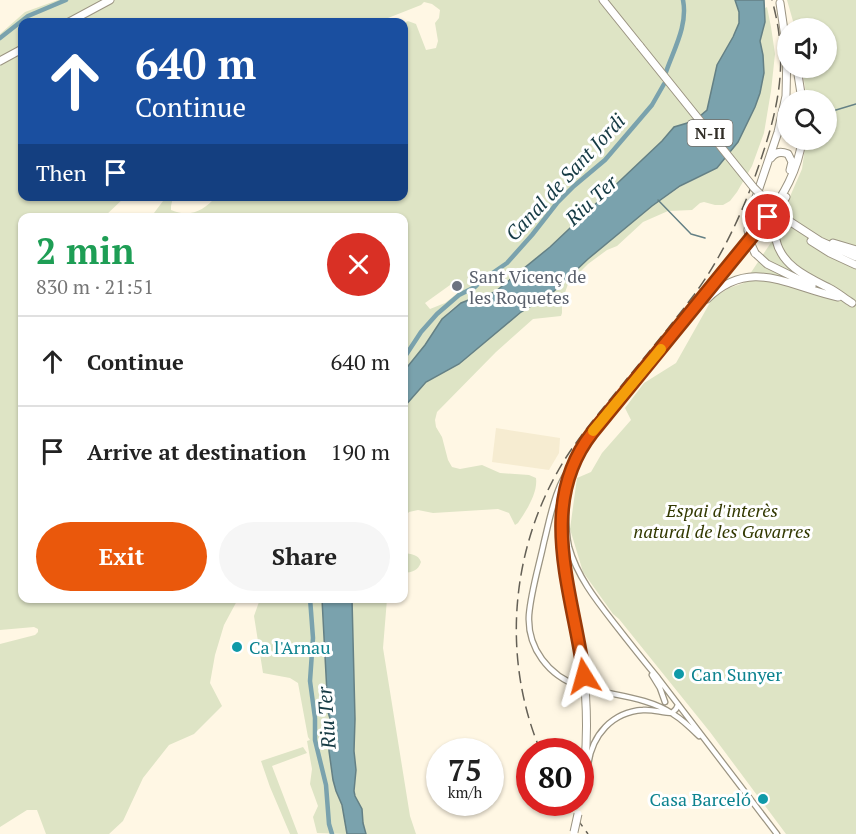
<!DOCTYPE html>
<html lang="en">
<head>
<meta charset="utf-8">
<style>
  :root { --surface:#fff; --page:#f6f6f6; --text:#222; --muted:#767676; --line:#e0e0e0; --accent:#ea580c }
  body { margin:0; font-family:"PT Serif",serif; background:var(--page); color:var(--text); height:100vh; display:flex; flex-direction:column; font-size:22px; white-space:nowrap }
  * { box-sizing:border-box; margin:0 }
  p { font-size:20px; color:var(--muted) }
  .icon { flex:none; width:33px; height:33px; fill:none; stroke:currentColor; stroke-width:2; stroke-linecap:round; stroke-linejoin:round }
  .map { position:relative; flex:1; overflow:hidden }
  .panel { position:absolute; left:18px; top:213px; width:390px; height:390px; display:flex; flex-direction:column; background:var(--surface); border-radius:12px; box-shadow:0 2px 4px #0004 }
  .panel>* { flex:none }
  .hud { position:absolute; left:18px; top:18px; width:390px; height:183px; border-radius:12px; box-shadow:0 2px 4px #0004; background:#1a4fa0; color:#fff; overflow:hidden }
  .fabs { position:absolute; left:777px; top:18px; display:grid; gap:12px }
  .fabs a { display:grid; place-items:center; width:60px; height:60px; border-radius:50%; background:var(--surface); box-shadow:0 2px 4px #0004; font-size:30px }
  .speed { position:absolute; left:426px; top:738px; display:flex; gap:12px; font-size:30px; font-weight:700; text-align:center }
  .speed>* { display:grid; place-content:center; width:78px; height:78px; border-radius:50%; background:var(--surface); box-shadow:0 2px 4px #0004; line-height:1 }
  .speed small { font-size:15px; font-weight:400 }
  .speed .limit { border:9px solid #d22; background:#fff; color:#111 }
  .pin { position:absolute; display:grid; place-items:center; width:51px; height:51px; color:#fff; margin:-26px; border:3px solid #fff; border-radius:50%; box-shadow:0 2px 6px #0007 }
  .me { position:absolute; width:66px; margin:-33px; rotate:352deg; stroke-linejoin:round; filter:drop-shadow(0 0 4px #0008) }
  .turn { display:flex; align-items:center; gap:21px; height:126px; padding:0 18px; font-size:27px }
  .turn .icon { width:78px; height:78px; stroke-width:2.5 }
  .turn b { display:block; font-size:42px; line-height:51px }
  .then { display:flex; align-items:center; height:57px; padding:0 18px; background:#0003; gap:12px; font-size:22px }
  .round { display:grid; place-items:center; flex:none; width:63px; height:63px; border-radius:32px; background:var(--page) }
  .headline { display:flex; align-items:center; justify-content:space-between; height:102px; padding:0 18px }
  h1 { font-size:36px; font-weight:700; line-height:45px; color:#1e9e55 }
  .primary-button { display:flex; gap:12px; margin-top:auto; padding:12px 18px }
  .primary-button a { flex:1; height:69px; border-radius:36px; background:var(--accent); color:#fff; font-size:24px; font-weight:700; line-height:69px; text-align:center }
  .primary-button a+a { background:var(--page); color:var(--text) }
  ul { padding:0; list-style:none }
  li { display:flex; align-items:center; gap:18px; height:90px; padding:0 18px; border-top:2px solid var(--line) }
  li div { flex:1 }
  li b { display:block; font-size:22px }
  li em { font-style:normal }
  .map>svg:first-child { display:block }
  .built { fill:#f6ecd1 }
  .green { fill:#dee4c5; fill-rule:evenodd }
  .water { fill:#7aa2ad; stroke:#648085; stroke-width:1.5 }
  .lines { fill:none; stroke-linecap:round; stroke-linejoin:round }
  .stream { stroke:#648085; stroke-width:1.5 }
  .canal { stroke:#7aa2ad; stroke-width:4.5 }
  .minor-casing { stroke:#9b9482; stroke-width:7 }
  .highway-casing { stroke:#9b9482; stroke-width:9 }
  .minor { stroke:#fff; stroke-width:4.5 }
  .highway { stroke:#fff; stroke-width:7 }
  .rail { stroke:#646056; stroke-width:1.5; stroke-dasharray:12 6; stroke-linecap:butt }
  .highway-bridge-casing { stroke:#9b9482; stroke-width:9; stroke-linecap:butt }
  .highway-bridge { stroke:#fff; stroke-width:7 }
  .route-casing { stroke:#983908; stroke-width:15 }
  .route { stroke:#ea580c; stroke-width:10 }
  .slow { stroke:#f59e0b; stroke-width:10 }
  .worship-dot { fill:#6b7280; stroke:#fff; stroke-width:2 }
  .culture-dot { fill:#0f9aa8; stroke:#fff; stroke-width:2 }
  .labels { text-anchor:middle; dominant-baseline:central; stroke-width:6; stroke-linejoin:round; paint-order:stroke }
  .shield { fill:#fff; stroke:#706d68; stroke-width:1.5 }
  .shield-label { font-size:16px; font-weight:bold; fill:#322f28 }
  .worship-label { font-size:18px; fill:#5b616d; stroke:#fff; text-anchor:start }
  .park-label { font-size:18px; font-style:italic; fill:#323800; stroke:#fff }
  .culture-label { font-size:18px; fill:#0d838f; stroke:#fff; text-anchor:start }
  .water-label { font-size:20px; font-style:italic; fill:#153a44; stroke:#fff }
</style>
</head>
<body>
<div class="map">
<svg width="856" height="834" viewBox="0 0 856 834">
  <rect width="100%" height="100%" fill="#fff7e4"/>
  <path class="built" d="M496 428 560 438 559 453 549 470 492 462Z"/>
  <path class="green" d="M58 0H735L739 12V23L733 37 717 65 707 110 694 121 674 127 662 141 550 247 496 291C485 298 472 297 461 303 441 314 437 330 425 346 418 355 411 363 404 371V218L146 217 154 213 166 197H173L171 206V210C190 218 203 211 216 197L404 196V23L408 21 416 24 426 50 436 48 438 41 435 23 439 18 440 10 432 4 424 2 421 5 388 18 385 22H264L261 20 255 22H22V196L125 197 104 217 22 218V598L64 599 66 602 107 598 238 599 224 625 215 655 210 683 222 706 194 734 169 745 143 778 123 821 109 834H46L37 810H27L0 827V644L35 635 38 632V629L34 627 0 630V34L25 12ZM457 280 463 289 445 303 430 309 425 303Z
    M787 0H856V834H786L710 732 619 619 613 614 583 572 570 529 577 478 591 472 602 453 631 420 625 408 644 383 676 363 712 299 729 288 744 283 790 214 785 208 802 169 806 140H826V100H807L802 68H826V28H795Z
    M767 7 771 27 775 54 771 91 764 133 752 166 737 192 730 201 723 205H715L704 202 700 203 692 210 668 211 643 222 617 246 607 250 588 264 568 284 562 301V313L561 316 533 319 496 352 437 412 435 420 436 427 442 437 448 460 452 467 460 469 482 465 500 473 529 475 536 478C538 493 526 511 518 523L515 525 509 513 498 509 433 513 418 510 409 512 404 518V407L426 382 459 364 521 312 551 294 588 259 652 206 680 187 717 168 738 142 755 107 760 93 764 73 763 55 760 41 765 22V8Z
    M404 553C411 554 418 554 421 562 418 571 412 572 404 573Z
    M260 599H322L328 712 332 728 329 742V751L333 780 336 791 342 805 347 834 317 833 313 817 318 806 310 784 312 769 307 741 310 740 308 737 298 683 290 678 263 673 254 616Z
    M352 599H387L383 648 410 816 416 834H366L363 823V818L355 796 354 791 356 770 354 750 355 719Z
    M303 747 307 753 272 766 298 834H290L270 787 261 761Z"/>
  <path class="water" d="M735 0H764L765 22 760 41 763 55 764 73 760 93 755 107 738 142 717 168 680 186 652 206 588 259 551 294 521 312 459 364 426 382 404 407V371L425 345 442 319 461 303 471 299 487 296 496 291 550 247 662 141 674 127 694 121 707 110 717 65 733 37 739 23V12Z
    M322 599H352L355 719 354 751 356 770 354 791 355 796 362 809 363 823 366 834H347L342 805 336 791 333 780 329 751V742L332 725 328 712Z"/>
  <g class="lines">
    <path class="stream" d="M826 113 856 104
      M658 200 691 234 705 238"/>
    <path class="canal" d="M0 38 28 16 66 0
      M666 72C674 49 688 25 683 0
      M404 358 421 332 437 314 459 295 475 287 481 281 507 263 532 235 557 203 574 186 605 160 652 105 664 84
      M310 598 313 638 310 681 315 718V740L326 785 329 824 332 834"/>
    <defs>
      <path id="minor" d="M573 464C556 483 550 518 544 542 539 566 531 591 529 615 527 648 549 676 579 686
        M566 509C566 522 566 535 569 547 577 576 596 600 614 623 628 641 643 660 658 678L777 834
        M652 675 660 688 665 702
        M590 689C618 696 649 698 673 714 683 720 691 728 699 736
        M588 765C592 735 612 712 643 710 653 709 662 713 672 713L676 709 678 705"/>
      <path id="highway" d="M603 0 640 46
        M69 22 110 0
        M0 61 22 49
        M797 68 802 100
        M771 158C775 152 781 151 788 154L792 162 790 170
        M786 197C782 204 776 213 774 222 773 228 774 234 776 240 782 266 807 277 829 288 837 292 844 298 852 303
        M783 217 820 241 856 257
        M748 230 751 212 778 132 786 96 787 51 780 3
        M811 241 830 253 856 265
        M833 243 856 250
        M755 253 767 264 812 286
        M707 299C751 256 789 287 838 297
        M580 799C588 756 588 710 583 667 572 585 537 507 592 433L766 220C783 195 798 171 802 140"/>
    </defs>
    <use href="#minor" class="minor-casing"/>
    <use href="#highway" class="highway-casing"/>
    <use href="#minor" class="minor"/>
    <use href="#highway" class="highway"/>
    <path class="rail" d="M541 752C500 656 511 543 567 456 582 433 600 412 617 391 643 359 669 328 694 295 723 255 743 212 759 165 779 107 789 61 772 0
      M565 802 588 834"/>
    <defs>
      <path id="highway-bridge" d="M640 46 754 188 783 217
        M748 230 750 242 755 253
        M574 832 578 814"/>
    </defs>
    <use href="#highway-bridge" class="highway-bridge-casing"/>
    <use href="#highway-bridge" class="highway-bridge"/>
  </g>
  <g class="lines">
    <defs>
      <path id="route" d="M584 676C574 595 535 506 592 433L768 217"/>
    </defs>
    <use href="#route" class="route-casing"/>
    <use href="#route" class="route"/>
    <path class="slow" d="M593 431 661 349"/>
  </g>
  <circle class="worship-dot" cx="457" cy="286" r="6"/>
  <g class="culture-dot">
    <circle cx="237" cy="647" r="6"/>
    <circle cx="679" cy="674" r="6"/>
    <circle cx="763" cy="799" r="6"/>
  </g>
  <g class="labels">
    <rect class="shield" x="687.5" y="120" width="45" height="26" rx="4.5"/>
    <g class="shield-label">
      <text x="710" y="133">N-II</text>
    </g>
    <g class="worship-label">
      <text x="469" y="276">Sant Vicenç de<tspan x="469" dy="21">les Roquetes</tspan></text>
    </g>
    <g class="park-label">
      <text x="722" y="510">Espai d'interès<tspan x="722" dy="21">natural de les Gavarres</tspan></text>
    </g>
    <g class="culture-label">
      <text x="249" y="647">Ca l'Arnau</text>
      <text x="691" y="674">Can Sunyer</text>
      <text x="751" y="799" text-anchor="end">Casa Barceló</text>
    </g>
    <g class="water-label">
      <text transform="translate(565 177) rotate(-47)">Canal de Sant Jordi</text>
      <text transform="translate(591 200) rotate(-43)">Riu Ter</text>
      <text transform="translate(326 718) rotate(-94)">Riu Ter</text>
    </g>
  </g>
</svg>
<div class="fabs">
<a><svg class="icon" aria-label="sound" viewBox="0 0 24 24"><path d="M4 9h4l5-4v14l-5-4H4zM17 9q2 3 0 6"/></svg></a>
<a><svg class="icon" aria-label="search" viewBox="0 0 24 24"><circle cx="10" cy="10" r="6"/><path d="M15 15l6 6"/></svg></a>
</div>
<div class="speed"><div>75<small>km/h</small></div><div class="limit">80</div></div>
<div class="pin" style="left:768px;top:217px;background:#d93025"><svg class="icon" aria-label="arrive" viewBox="0 0 24 24"><path d="M6 21V4h12l-3 4 3 4H6"/></svg></div>
<svg class="me" style="left:584px;top:676px" viewBox="-20 -20 40 40"><path d="M0-17L14 15 0 8-14 15z" fill="#ea580c" stroke="#fff" stroke-width="4"/></svg>
<div class="hud">
<div class="turn"><svg class="icon" aria-label="ahead" viewBox="0 0 24 24"><path d="M12 20V5M6 11l6-6 6 6"/></svg><div><b>640 m</b>Continue</div></div>
<div class="then">Then<svg class="icon" aria-label="arrive" viewBox="0 0 24 24"><path d="M6 21V4h12l-3 4 3 4H6"/></svg></div>
</div>
<section class="panel">
<div class="headline"><div><h1>2 min</h1><p>830 m · 21:51</p></div><a class="round" style="background:#d93025;color:#fff"><svg class="icon" aria-label="close" viewBox="0 0 24 24"><path d="M6 6l12 12M18 6L6 18"/></svg></a></div>
<ul>
<li><svg class="icon" aria-label="ahead" viewBox="0 0 24 24"><path d="M12 20V5M6 11l6-6 6 6"/></svg><div><b>Continue</b></div><em>640 m</em></li>
<li><svg class="icon" aria-label="arrive" viewBox="0 0 24 24"><path d="M6 21V4h12l-3 4 3 4H6"/></svg><div><b>Arrive at destination</b></div><em>190 m</em></li>
</ul>
<div class="primary-button"><a>Exit</a><a>Share</a></div>
</section>
</div>
</body>
</html>
